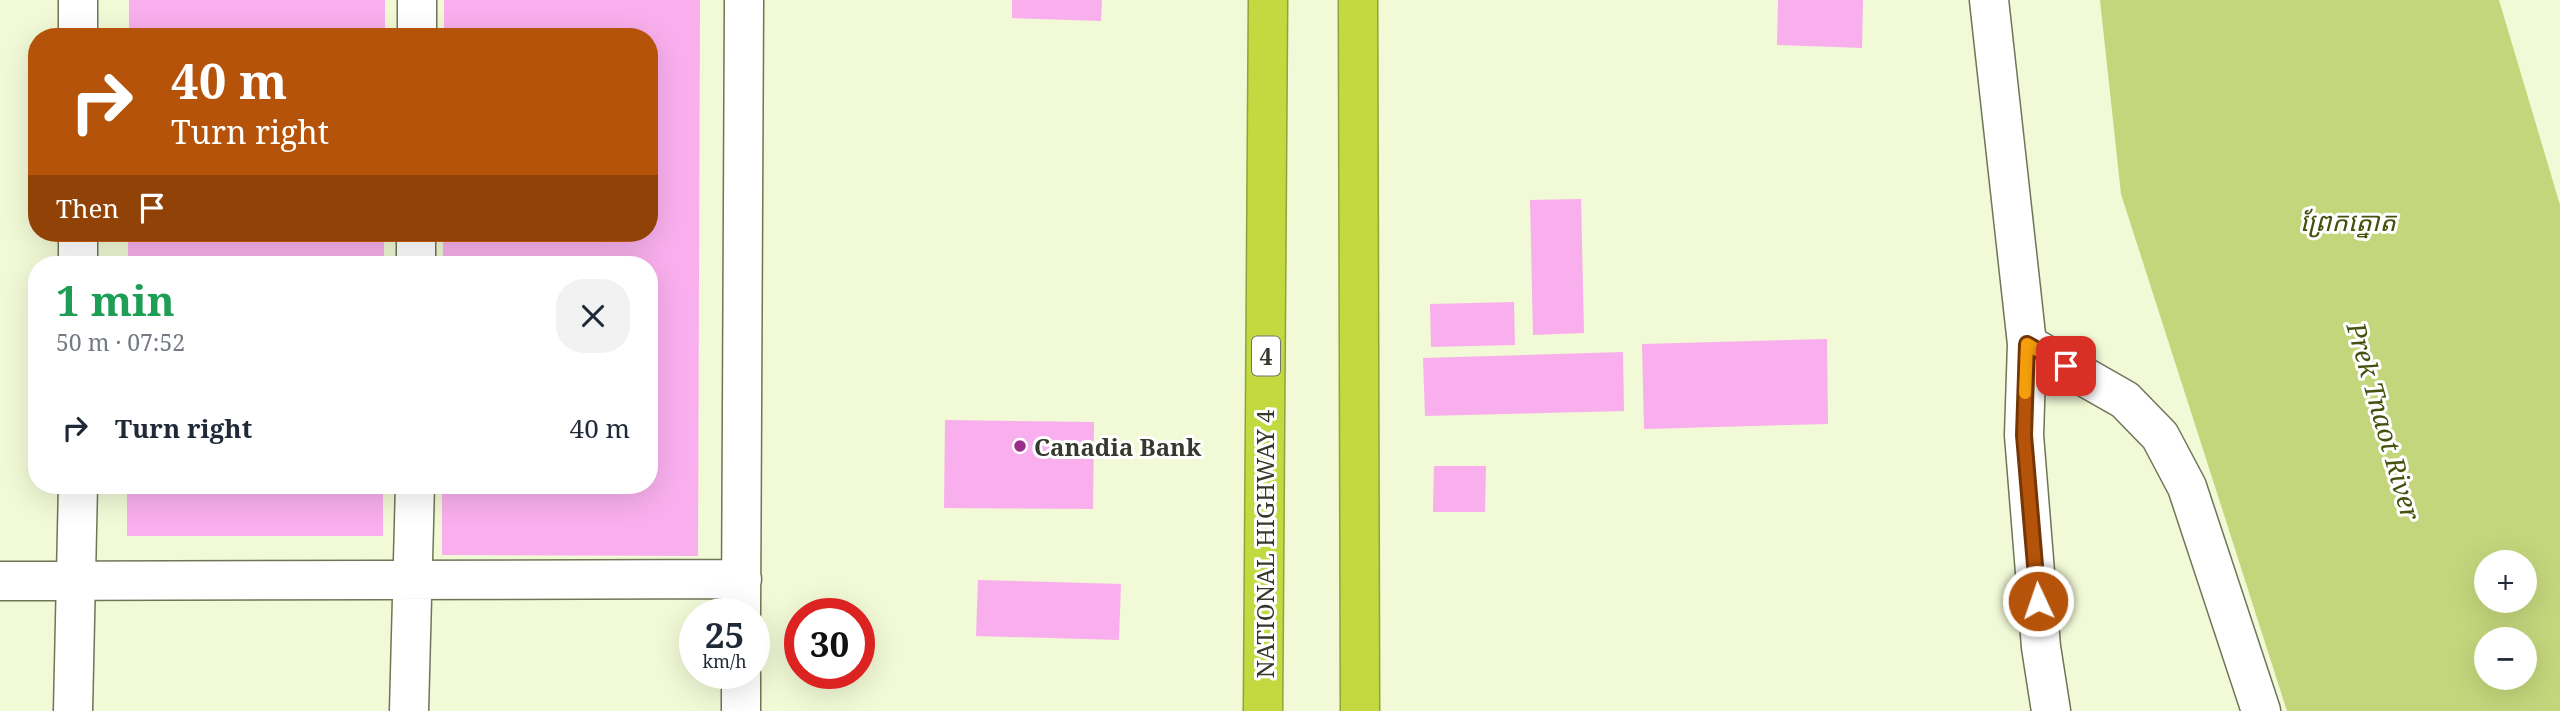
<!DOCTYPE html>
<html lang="en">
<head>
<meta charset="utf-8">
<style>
  :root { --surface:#fff; --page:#f2f2f3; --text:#1f2937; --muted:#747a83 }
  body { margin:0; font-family:"Noto Serif","Noto Sans Khmer",serif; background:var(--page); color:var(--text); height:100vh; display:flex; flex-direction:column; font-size:26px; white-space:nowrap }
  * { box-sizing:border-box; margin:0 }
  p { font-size:23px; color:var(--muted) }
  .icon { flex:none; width:38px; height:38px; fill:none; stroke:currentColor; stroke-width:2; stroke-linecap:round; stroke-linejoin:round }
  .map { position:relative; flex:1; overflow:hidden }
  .details { position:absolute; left:28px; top:256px; width:630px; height:238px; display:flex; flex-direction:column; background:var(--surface); border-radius:28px; box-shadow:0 7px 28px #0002 }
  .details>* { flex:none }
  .top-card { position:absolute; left:28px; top:28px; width:630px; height:214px; border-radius:28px; box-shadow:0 7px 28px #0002; background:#b45309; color:#fff; overflow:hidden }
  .tools { position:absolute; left:2474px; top:550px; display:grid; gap:14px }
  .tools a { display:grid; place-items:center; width:63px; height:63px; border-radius:50%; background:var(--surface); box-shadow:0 7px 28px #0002; font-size:35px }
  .speed { position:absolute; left:679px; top:598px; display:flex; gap:14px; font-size:35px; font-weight:700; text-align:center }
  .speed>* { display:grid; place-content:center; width:91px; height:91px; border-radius:50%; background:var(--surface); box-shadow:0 7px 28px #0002; line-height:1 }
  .speed small { font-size:18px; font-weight:400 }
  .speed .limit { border:10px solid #d22; background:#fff; color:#111 }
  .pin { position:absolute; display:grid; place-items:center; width:60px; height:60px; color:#fff; margin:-30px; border-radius:14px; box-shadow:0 4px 10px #0006 }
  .me { position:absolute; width:77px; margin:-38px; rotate:357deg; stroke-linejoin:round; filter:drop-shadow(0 0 5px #0008) }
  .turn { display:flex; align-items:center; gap:24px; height:147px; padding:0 28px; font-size:32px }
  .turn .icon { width:91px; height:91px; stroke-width:2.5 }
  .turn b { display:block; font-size:49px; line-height:60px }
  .then { display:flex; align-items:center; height:66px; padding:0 28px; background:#0003; gap:14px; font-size:26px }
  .round { display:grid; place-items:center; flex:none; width:74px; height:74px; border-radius:28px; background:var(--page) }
  .head { display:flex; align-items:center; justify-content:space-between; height:119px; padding:0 28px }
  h1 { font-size:42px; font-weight:700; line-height:52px; color:#1e9e55 }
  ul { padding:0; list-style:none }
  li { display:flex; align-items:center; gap:21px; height:105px; padding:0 28px }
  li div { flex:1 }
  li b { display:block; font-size:26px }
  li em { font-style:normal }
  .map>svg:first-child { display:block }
  .water { fill:#c4d67c; fill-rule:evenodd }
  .building { fill:#f9afed }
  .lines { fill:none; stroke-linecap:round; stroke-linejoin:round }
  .street-casing { stroke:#6f7556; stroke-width:41 }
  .highway-casing { stroke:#91a238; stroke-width:41 }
  .street { stroke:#fff; stroke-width:38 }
  .highway { stroke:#c2da3f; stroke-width:38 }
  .route-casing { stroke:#753606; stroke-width:18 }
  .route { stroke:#b45309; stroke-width:12 }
  .slow { stroke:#f59e0b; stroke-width:12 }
  .poi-dot { fill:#992c8d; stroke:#fff; stroke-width:2.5 }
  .labels { text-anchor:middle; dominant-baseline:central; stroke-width:6; stroke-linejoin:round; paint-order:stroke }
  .shield { fill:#fff; stroke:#72756b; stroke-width:2 }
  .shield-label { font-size:23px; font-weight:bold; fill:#363a2c }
  .poi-label { font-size:24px; font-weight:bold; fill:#363a2c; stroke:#fff; text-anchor:start }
  .street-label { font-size:24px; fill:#363a2c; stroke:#fff }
  .water-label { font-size:26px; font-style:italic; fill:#47510e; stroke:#fff }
</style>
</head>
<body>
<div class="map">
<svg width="2560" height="711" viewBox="0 0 2560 711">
  <rect width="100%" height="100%" fill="#f1f9d6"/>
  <path class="water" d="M2100 0H2499L2560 205V711H2287L2121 194ZM2487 562H2525V600H2487ZM2487 639H2525V677H2487Z"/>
  <path class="building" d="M129 0H385V37H129Z
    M444 0H700L698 556 442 555V485H649V264H443V233H649V37H444Z
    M1012 0H1102L1101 21 1012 18Z
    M1778 0H1863L1862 48 1777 45Z
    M1581 199 1584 333 1533 335 1530 200Z
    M128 233H384V264H128Z
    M1514 302 1515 345 1431 347 1430 304Z
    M1827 339 1828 424 1644 429 1642 344Z
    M1623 352 1624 411 1425 416 1423 358Z
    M945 420 1094 422 1093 509 944 508Z
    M1434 466H1486L1485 512H1433Z
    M127 485H383V536H127Z
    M978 580 1121 584 1119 640 976 636Z"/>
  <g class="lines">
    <defs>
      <path id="street" d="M78 0V37
        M1989 0 2027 344 2024 435 2041 647 2051 711
        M417 37V0
        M78 233V264
        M416 264V233
        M2027 344 2125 400 2160 436 2187 487 2261 711
        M0 581 742 579
        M741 614 744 0
        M73 711 78 485
        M409 711 415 485
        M741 711V674"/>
      <path id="highway" d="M1358 0 1360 711
        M1263 711 1268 0"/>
    </defs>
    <use href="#street" class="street-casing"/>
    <use href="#highway" class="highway-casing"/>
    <use href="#street" class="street"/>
    <use href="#highway" class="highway"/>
  </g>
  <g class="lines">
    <defs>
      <path id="route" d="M2038 601 2024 435 2027 344 2066 366"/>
    </defs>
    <use href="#route" class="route-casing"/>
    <use href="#route" class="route"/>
    <path class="slow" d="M2025 393 2027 344 2037 350"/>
  </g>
  <circle class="poi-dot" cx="1020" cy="446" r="7"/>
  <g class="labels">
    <rect class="shield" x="1252" y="336.5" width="28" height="39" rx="5"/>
    <g class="shield-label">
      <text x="1266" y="356">4</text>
    </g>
    <g class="poi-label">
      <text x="1034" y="446">Canadia Bank</text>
    </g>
    <g class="street-label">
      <text transform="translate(1264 544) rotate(-90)">NATIONAL HIGHWAY 4</text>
    </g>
    <g class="water-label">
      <text x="2348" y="221">ព្រែកត្នោត</text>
      <text transform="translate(2384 421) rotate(74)">Prek Tnaot River</text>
    </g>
  </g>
</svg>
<div class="tools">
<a>+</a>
<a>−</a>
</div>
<div class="speed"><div>25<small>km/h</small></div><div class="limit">30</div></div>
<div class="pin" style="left:2066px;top:366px;background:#d93025"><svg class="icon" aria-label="arrive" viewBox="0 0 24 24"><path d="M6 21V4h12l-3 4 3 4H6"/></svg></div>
<svg class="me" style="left:2038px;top:601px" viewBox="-20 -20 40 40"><circle r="17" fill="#b45309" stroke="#fff" stroke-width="3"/><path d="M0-11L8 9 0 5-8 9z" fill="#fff"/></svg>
<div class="top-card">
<div class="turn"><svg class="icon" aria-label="right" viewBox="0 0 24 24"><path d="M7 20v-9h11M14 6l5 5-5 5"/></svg><div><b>40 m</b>Turn right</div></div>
<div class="then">Then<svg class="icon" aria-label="arrive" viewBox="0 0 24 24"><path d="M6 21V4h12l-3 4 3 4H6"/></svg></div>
</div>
<section class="details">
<div class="head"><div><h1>1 min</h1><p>50 m · 07:52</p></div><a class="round"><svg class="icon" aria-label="close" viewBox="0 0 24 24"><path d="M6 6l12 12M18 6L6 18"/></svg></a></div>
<ul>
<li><svg class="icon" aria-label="right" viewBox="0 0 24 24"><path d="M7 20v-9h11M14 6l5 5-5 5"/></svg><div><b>Turn right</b></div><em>40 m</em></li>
</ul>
</section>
</div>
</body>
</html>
